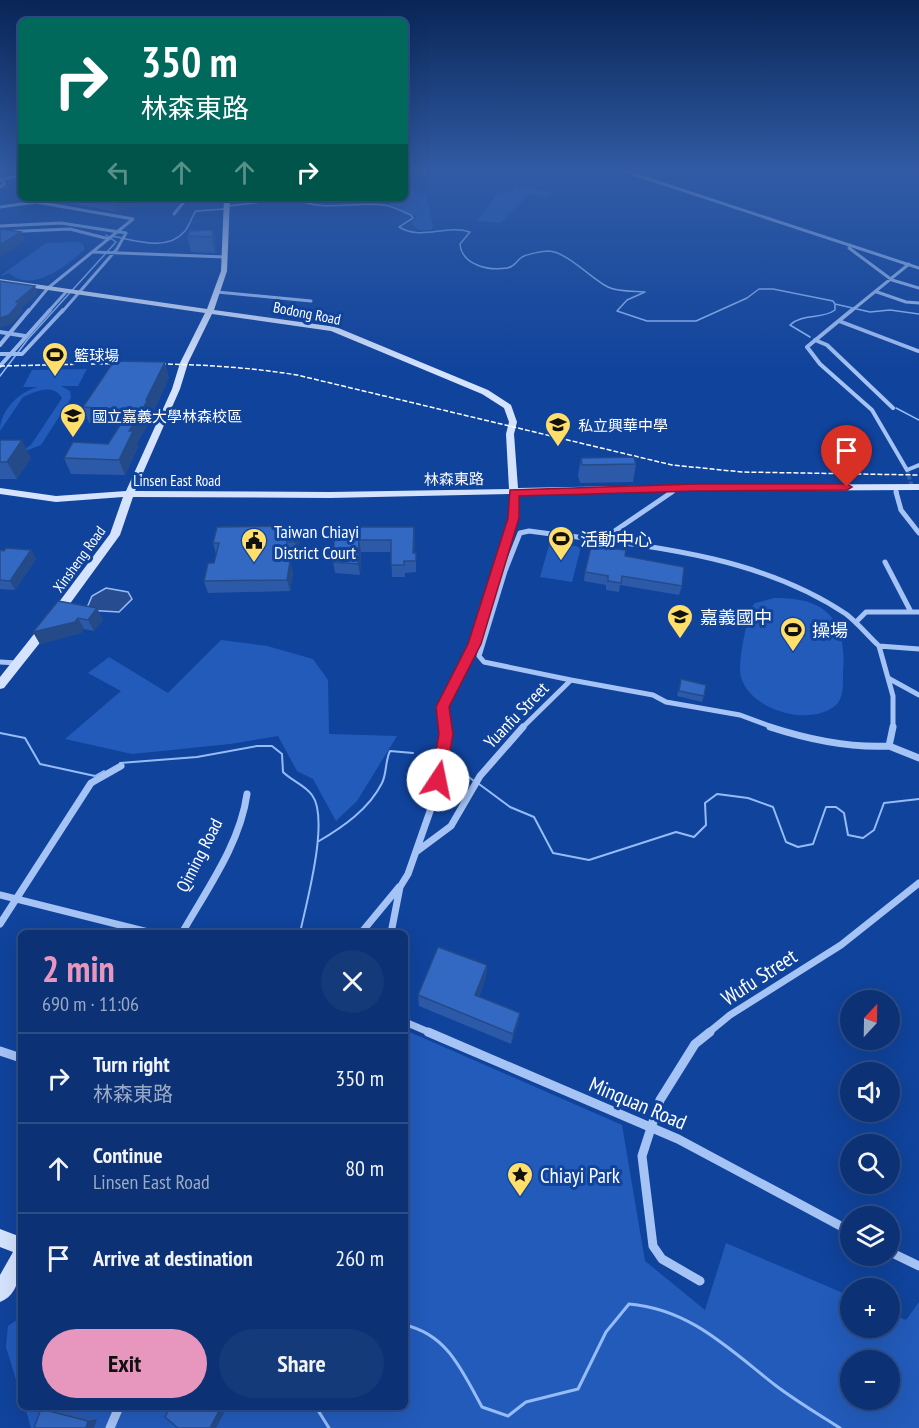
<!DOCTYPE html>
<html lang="en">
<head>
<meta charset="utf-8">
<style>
  :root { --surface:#0c3275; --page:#153a7a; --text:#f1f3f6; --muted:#9aaac5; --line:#2c4d87; --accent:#e797bd }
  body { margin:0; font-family:"PT Sans Narrow","Noto Sans TC",sans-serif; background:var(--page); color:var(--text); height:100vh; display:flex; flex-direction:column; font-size:22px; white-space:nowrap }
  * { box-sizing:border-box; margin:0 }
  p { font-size:20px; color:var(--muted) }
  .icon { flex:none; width:33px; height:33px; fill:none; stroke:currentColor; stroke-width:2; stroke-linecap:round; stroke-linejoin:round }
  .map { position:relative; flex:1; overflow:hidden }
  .panel { position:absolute; left:18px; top:930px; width:390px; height:480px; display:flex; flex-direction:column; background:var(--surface); border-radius:9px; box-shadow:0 6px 24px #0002,0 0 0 2px var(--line) }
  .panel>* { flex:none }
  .guide { position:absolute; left:18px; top:18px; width:390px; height:183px; border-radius:9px; box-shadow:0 6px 24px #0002,0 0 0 2px var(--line); background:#00695c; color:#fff; overflow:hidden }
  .needle { width:39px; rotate:22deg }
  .tools { position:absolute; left:840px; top:990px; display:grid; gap:12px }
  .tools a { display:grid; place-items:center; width:60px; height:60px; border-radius:50%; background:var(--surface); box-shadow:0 6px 24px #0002,0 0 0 2px var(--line); font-size:30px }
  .pin { position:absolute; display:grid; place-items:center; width:51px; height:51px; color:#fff; margin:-62px -26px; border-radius:50% 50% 50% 0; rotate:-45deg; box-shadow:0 0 6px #0007 }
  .pin .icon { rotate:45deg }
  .me { position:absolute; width:66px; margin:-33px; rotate:11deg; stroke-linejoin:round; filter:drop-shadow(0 0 4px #0008) }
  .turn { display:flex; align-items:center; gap:21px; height:126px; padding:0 24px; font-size:27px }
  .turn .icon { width:78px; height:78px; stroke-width:2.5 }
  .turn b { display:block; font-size:42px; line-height:51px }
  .lanes { display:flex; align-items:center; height:57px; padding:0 24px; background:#0003; justify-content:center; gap:30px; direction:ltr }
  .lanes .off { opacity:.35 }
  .round { display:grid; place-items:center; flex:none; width:63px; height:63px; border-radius:32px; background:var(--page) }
  .headline { display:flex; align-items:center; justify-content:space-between; height:102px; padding:0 24px }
  h1 { font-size:36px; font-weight:600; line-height:45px; color:var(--accent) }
  .primary-button { display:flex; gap:12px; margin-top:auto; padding:12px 24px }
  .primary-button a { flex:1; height:69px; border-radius:36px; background:var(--accent); color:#111; font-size:24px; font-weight:600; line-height:69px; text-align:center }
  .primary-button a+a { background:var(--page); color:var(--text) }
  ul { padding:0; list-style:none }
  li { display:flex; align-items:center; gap:18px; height:90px; padding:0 24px; border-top:2px solid var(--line) }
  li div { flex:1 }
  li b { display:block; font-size:22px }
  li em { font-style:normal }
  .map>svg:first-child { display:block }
  .green { fill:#235bbb; fill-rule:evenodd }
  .water { fill:#274c90; stroke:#96bcf8; stroke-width:1.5 }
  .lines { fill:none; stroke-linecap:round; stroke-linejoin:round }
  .stream-far2 { stroke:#96bcf8; stroke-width:1.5 }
  .stream-far1 { stroke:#96bcf8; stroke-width:2 }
  .stream { stroke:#96bcf8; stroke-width:3 }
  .street-tunnel { stroke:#345fab; stroke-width:4; stroke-dasharray:4 2; stroke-linecap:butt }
  .street-far4 { stroke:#a5c3f5; stroke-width:3 }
  .street-far3 { stroke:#a5c3f5; stroke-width:4 }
  .street-far2 { stroke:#a5c3f5; stroke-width:5 }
  .street-far1 { stroke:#a5c3f5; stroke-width:7 }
  .street { stroke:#a5c3f5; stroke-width:9 }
  .secondary { fill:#d5e3fe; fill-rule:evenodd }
  .rail { stroke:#fff; stroke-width:1.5; stroke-dasharray:5 2; stroke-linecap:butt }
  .wall { fill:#2d5aa8 }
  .shaded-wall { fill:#244a88 }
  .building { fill:#3469c3; stroke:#244a88; stroke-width:1.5 }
  .route { fill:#e11d48; stroke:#92132f; stroke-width:1.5 }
  .labels { text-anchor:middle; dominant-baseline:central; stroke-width:6; stroke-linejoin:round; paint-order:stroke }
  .far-street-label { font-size:15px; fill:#fff; stroke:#10439c }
  .far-poi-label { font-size:15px; fill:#fff; stroke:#10439c; text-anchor:start }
  .poi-label { font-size:18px; fill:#fff; stroke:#10439c; text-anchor:start }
  .street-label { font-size:18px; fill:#fff; stroke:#10439c }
  .near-street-label { font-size:21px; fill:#fff; stroke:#10439c }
  .near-poi-label { font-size:21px; fill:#fff; stroke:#10439c; text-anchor:start }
</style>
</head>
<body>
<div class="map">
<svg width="919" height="1428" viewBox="0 0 919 1428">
  <rect width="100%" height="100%" fill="#10439c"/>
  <path class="green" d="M515 186 552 193 547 197 529 194 500 223 477 221 498 193 513 190Z
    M412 188 426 195 433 226 431 230H419L411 223 417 217 388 205 391 203 388 199 405 198V190Z
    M78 242 83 244 85 249C68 265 33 294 9 273L0 276 46 243Z
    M87 369 78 386H61L70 391 71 398 41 445 15 455 31 445 62 398C53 383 36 391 23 397L0 431C0 410 19 392 38 387H23L32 370Z
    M550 542 581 547 572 582 540 577Z
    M774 598C828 597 847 621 843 673 843 683 844 696 837 704 813 728 750 711 741 677 737 662 747 625 750 609L755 603Z
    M221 640 267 646 313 659 328 680 329 734 397 736 357 801 336 821 313 779 297 771 278 736 230 744 132 754 65 739 121 691 88 673 109 657 168 693Z
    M405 1030 622 1125 645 1261 705 1310 726 1243 850 1296V1328H890V1313L906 1320 919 1302V1428H31L25 1407H405ZM850 1360H890V1400H850Z
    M21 1317V1396L6 1347 8 1326Z"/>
  <path class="water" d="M106 588 128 592 132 599 119 612 86 610 92 596Z"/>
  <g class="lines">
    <path class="stream-far2" d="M294 198C322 213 355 201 384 205 393 206 403 212 411 215L413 218 399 227C422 241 445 224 470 232L460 244C462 265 488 271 507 268 515 267 516 261 522 257 527 254 543 251 549 251 567 252 593 280 608 287 618 292 634 291 645 292L627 300 617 311 647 321H696L747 298 759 289H773L833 301 835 304 870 312 890 310 919 314
      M229 206 293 198
      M112 236C134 240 167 252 184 232 190 226 191 217 196 211L224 209
      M810 337 790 325C803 313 821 320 835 310V304
      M0 376 28 339 116 242 106 235
      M896 408 919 420"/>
    <path class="stream-far1" d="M0 733 25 738 40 764 95 776 104 771
      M120 763 197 757 257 746H272L282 754 283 772C292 781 305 785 312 795 330 819 306 904 300 933
      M466 775 474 781
      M479 784 510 807 534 817 553 853 589 860 676 832 694 837 706 825 705 803 717 794 748 798 773 807 786 842 798 847 813 844 826 807H836L844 813 848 835 863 838 874 830 884 803 919 799
      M319 841C343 827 369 809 382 783 387 773 385 761 390 751L413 753"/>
    <path class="stream" d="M405 1325C448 1335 462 1371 482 1407L508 1416 526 1402 578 1389 606 1332 629 1304C690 1309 729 1349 775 1385 796 1401 818 1414 840 1428
      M316 1407 329 1428"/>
    <path class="street-tunnel" d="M907 470 912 487"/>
    <path class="street-far4" d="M624 171 919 268
      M0 180 21 175
      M0 187 4 184 2 179
      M0 207 36 202 133 219 48 288 28 312
      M174 214 187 198
      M0 226 61 223 119 232
      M0 232 70 229 109 239
      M849 248 892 280 919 288
      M94 252 225 257
      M217 292 311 301
      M877 292 906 302 919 303
      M48 312 67 291
      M62 312 117 249 126 233 120 232
      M850 312 909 264"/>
    <path class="street-far3" d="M852 310 807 347 820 364 872 410 907 470 919 465
      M839 321 918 351
      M0 332 25 336
      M815 340 827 345 893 408
      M0 345 29 310
      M0 354H22L63 310
      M0 366 50 310
      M895 487 897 493
      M670 493 678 488"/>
    <path class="street-far2" d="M896 492 901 510 919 533
      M600 541 672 492
      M885 562 911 612
      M857 621 866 612H919
      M0 662 17 663
      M888 678 919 695
      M571 680 653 695 666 702 740 715 775 728
      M445 728 442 707 474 644 513 518 514 493
      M522 728 571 680 484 662 479 656 505 571 520 533 529 531C636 545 754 552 846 614 858 623 868 636 879 646
      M893 728V696L879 646 919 649"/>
    <path class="street-far1" d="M770 727C807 739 851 748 889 746L893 727
      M889 746 919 758
      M416 852 451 826 480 776 523 727
      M0 895 152 933
      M0 924 91 783 121 766
      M182 933C207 889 240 844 247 794
      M361 933 399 887
      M391 933 400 887 408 874 435 797 445 727
      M405 1022 431 1033
      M708 1033 730 1015 841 945 919 883"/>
    <path class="street" d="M428 1032 678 1139 850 1231
      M0 1051 21 1058
      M890 1252 919 1266
      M700 1281 662 1259 653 1246 642 1156 660 1100 695 1044 710 1032
      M110 1428 119 1407"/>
    <path class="secondary" d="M224 198H230L227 271 214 310 336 327 488 390 511 405 517 422 514 434 518 488 678 485 919 484V490L678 491 518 494 514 496 510 494 330 498 133 497 120 535 61 616H53L52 613 53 610 110 534 123 497 56 502 0 494V488L56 496 126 491 172 389 180 363 205 313 0 283V279L207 309 221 271ZM212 314 331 331 482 394 504 408 509 422 506 434 509 489 330 492 135 491 180 389 188 363Z
      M46 623 51 627 50 630 4 688 0 689V677L42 624Z
      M0 1229 21 1237C21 1258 24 1293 0 1302V1275L13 1252 0 1247Z"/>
    <path class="rail" d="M0 366C100 364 198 359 297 375L672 465 742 472 919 475"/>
  </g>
  <path class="wall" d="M50 198H144L145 201 135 207 116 212 50 199Z
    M213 230 216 246 215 253 191 252 187 236Z
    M169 377 153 413V416L137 443 138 447 125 475 71 474 64 458 108 444 120 425 89 423 83 407Z
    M0 440 31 458 17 479H0Z
    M581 458 636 464 633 482 580 483 578 476Z
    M335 527 415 539 414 553H416V572L405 573V577H392L391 552H361L360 575 335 573 333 562Z
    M300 540 297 554H289L288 561H290L293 573 290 591 208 593 204 581 214 563 216 554 213 543Z
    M0 550H31L36 559 15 590 0 589Z
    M625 556 682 586 679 595 620 585 619 592 606 590V585L584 581 585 572Z
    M97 608 103 620 94 631 84 629 81 633 40 644 33 632Z
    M681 679 704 696 702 702 677 696Z
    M487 965 486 977 479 997 520 1013 518 1024 511 1044 419 1006 418 995Z
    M51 1407 97 1419 94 1428 41 1409Z"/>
  <path class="shaded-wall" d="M137 198H144L145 201 135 207 116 212 114 205Z
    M213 230 216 246 215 253 212 237Z
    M21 232 25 241 0 257V245Z
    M35 286 38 294 22 308 23 311 12 324 0 328V318L16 302Z
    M165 362 169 377 153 413V416L137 443 138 447 125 475 119 460 129 431 146 400Z
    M22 440 31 458 17 479 7 462Z
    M414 527 415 539 414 561 413 553Z
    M297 528 300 540 297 554 295 542Z
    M359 540 361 552 360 575 358 564Z
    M287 542 289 554 286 573 284 561Z
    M31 550 36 559 15 590 10 581Z
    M290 561 293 573 290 591 287 580Z
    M97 608 103 620 94 631 88 620Z
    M78 618 84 629 81 633 40 644 33 632Z
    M487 965 486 977 475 1007V995Z
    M520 1013 518 1024 511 1044 513 1034Z
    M221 1407H227L216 1428H210Z
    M97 1419 94 1428H86L88 1421Z"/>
  <path class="building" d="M75 198H137L133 201 114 205Z
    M0 229 21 232 0 245Z
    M213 230 212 237 187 236 190 231Z
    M0 281 35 286 16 302 19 303 9 315 0 318Z
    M114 361 165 362 146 400H148L129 431H133L119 460 64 458 73 442 108 444 130 410 83 407Z
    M0 440H22L7 462H0Z
    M634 457 636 464 582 465 581 458Z
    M289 526 297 528 295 542H287L284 561H290L287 580 204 581 208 563H214L219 543H213L217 527Z
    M335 527H414L413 553H416V561H404V565H391V540H359L358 564 333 562Z
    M591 547 626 550 625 556 684 567 682 586 622 576 621 583 608 581V576L585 572Z
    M6 548 31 550 10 581 0 580V550L4 551Z
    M58 601 97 608 88 620 78 618 75 622 33 632Z
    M681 679 706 685 704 696 679 691Z
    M438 947 487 965 475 995 520 1013 513 1034 418 995Z
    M170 1407H221L210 1428H178L165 1417Z
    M41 1409 88 1421 86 1428H34Z"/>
  <linearGradient id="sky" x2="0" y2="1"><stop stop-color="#092556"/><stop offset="0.46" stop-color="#315ba4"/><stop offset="1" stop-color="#315ba4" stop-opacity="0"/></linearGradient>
  <rect width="919" height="371" fill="url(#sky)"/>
  <path class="route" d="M696 484H847L852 487 847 490 696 491 519 496V518L481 644 449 707 453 734 445 780 438 787 433 785 431 780 439 734 436 707 468 644 508 518 510 490Z"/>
  <defs>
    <symbol id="stadium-pin" viewBox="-11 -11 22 30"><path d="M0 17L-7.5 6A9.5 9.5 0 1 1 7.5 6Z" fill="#ffdf69" stroke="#10439c"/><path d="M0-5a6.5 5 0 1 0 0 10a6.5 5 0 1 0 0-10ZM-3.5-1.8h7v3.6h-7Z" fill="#111"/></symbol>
    <symbol id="university-pin" viewBox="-11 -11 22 30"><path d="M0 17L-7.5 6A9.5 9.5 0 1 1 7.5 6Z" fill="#ffdf69" stroke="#10439c"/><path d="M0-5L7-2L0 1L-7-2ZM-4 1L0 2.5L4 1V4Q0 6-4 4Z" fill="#111"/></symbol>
    <symbol id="school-pin" viewBox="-11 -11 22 30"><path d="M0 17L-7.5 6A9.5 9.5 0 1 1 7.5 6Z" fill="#ffdf69" stroke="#10439c"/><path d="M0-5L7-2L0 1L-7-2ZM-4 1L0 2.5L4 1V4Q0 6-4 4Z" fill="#111"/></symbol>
    <symbol id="civic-pin" viewBox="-11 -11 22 30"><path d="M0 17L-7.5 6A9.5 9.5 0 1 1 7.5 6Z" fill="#ffdf69" stroke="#10439c"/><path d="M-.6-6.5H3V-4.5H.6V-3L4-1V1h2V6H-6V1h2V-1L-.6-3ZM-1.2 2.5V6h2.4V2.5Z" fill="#111"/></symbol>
    <symbol id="sight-pin" viewBox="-11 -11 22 30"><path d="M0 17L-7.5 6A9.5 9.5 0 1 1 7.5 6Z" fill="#ffdf69" stroke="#10439c"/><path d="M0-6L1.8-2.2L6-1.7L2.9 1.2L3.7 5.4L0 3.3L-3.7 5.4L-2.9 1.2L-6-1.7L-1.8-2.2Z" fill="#111"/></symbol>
  </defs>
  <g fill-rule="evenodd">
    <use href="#stadium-pin" x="40" y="340" width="30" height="40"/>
    <use href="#university-pin" x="58" y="401" width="30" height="40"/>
    <use href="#school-pin" x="543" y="410" width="30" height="40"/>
    <use href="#stadium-pin" x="546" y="524" width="30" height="40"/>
    <use href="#civic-pin" x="239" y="526" width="30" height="40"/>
    <use href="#school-pin" x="665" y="602" width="30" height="40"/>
    <use href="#stadium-pin" x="778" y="615" width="30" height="40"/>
    <use href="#sight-pin" x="505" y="1160" width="30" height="40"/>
  </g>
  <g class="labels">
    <g class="far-street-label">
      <text transform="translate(307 313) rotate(11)">Bodong Road</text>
      <text transform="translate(454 479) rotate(-1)">林森東路</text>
      <text x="177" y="480">Linsen East Road</text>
      <text transform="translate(79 559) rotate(-54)">Xinsheng Road</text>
    </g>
    <g class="far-poi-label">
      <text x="74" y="355">籃球場</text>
      <text x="92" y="416">國立嘉義大學林森校區</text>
      <text x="578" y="425">私立興華中學</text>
    </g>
    <g class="poi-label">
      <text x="274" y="531">Taiwan Chiayi<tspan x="274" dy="21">District Court</tspan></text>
      <text x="580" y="539">活動中心</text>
      <text x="700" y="617">嘉義國中</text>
      <text x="812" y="630">操場</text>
    </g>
    <g class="street-label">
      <text transform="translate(516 715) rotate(-46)">Yuanfu Street</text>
      <text transform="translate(199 855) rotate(-63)">Qiming Road</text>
    </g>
    <g class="near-street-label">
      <text transform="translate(759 977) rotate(-33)">Wufu Street</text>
      <text transform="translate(638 1103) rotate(23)">Minquan Road</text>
    </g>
    <g class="near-poi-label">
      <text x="540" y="1175">Chiayi Park</text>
    </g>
  </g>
</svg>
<div class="tools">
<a><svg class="needle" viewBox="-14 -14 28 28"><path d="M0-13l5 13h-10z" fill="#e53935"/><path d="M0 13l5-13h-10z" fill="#9aaac5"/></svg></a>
<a><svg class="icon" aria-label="sound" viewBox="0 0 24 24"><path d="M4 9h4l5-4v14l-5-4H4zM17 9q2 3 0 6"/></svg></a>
<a><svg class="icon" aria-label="search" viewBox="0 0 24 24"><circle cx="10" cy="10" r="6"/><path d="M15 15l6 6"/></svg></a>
<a><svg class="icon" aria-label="layers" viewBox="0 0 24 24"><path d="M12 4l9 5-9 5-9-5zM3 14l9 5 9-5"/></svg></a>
<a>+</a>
<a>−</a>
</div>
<div class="pin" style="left:847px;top:487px;background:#d93025"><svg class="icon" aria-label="arrive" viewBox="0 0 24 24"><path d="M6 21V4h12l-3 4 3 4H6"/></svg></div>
<svg class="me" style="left:438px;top:780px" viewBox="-20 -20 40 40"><circle r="19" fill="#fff"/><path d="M0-13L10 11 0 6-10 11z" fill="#e11d48"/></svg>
<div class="guide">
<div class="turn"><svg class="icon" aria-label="right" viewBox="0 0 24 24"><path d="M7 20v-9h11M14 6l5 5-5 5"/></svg><div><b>350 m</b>林森東路</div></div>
<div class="lanes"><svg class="icon off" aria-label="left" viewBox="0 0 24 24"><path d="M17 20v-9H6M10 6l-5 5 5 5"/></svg><svg class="icon off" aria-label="ahead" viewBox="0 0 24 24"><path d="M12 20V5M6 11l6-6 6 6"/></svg><svg class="icon off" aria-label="ahead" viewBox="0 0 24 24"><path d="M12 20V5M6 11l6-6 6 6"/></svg><svg class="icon" aria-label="right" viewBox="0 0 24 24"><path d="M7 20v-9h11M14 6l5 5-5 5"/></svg></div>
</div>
<section class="panel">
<div class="headline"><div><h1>2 min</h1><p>690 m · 11:06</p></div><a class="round"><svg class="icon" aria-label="close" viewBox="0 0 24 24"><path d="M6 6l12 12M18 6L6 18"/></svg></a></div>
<ul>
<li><svg class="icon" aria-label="right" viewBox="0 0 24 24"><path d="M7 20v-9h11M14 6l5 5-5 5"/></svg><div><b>Turn right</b><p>林森東路</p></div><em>350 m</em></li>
<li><svg class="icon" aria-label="ahead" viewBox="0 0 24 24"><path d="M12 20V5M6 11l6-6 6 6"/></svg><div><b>Continue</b><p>Linsen East Road</p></div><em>80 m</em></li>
<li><svg class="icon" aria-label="arrive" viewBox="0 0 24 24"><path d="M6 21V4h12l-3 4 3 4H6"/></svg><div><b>Arrive at destination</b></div><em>260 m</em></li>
</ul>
<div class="primary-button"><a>Exit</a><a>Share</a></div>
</section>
</div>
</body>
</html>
